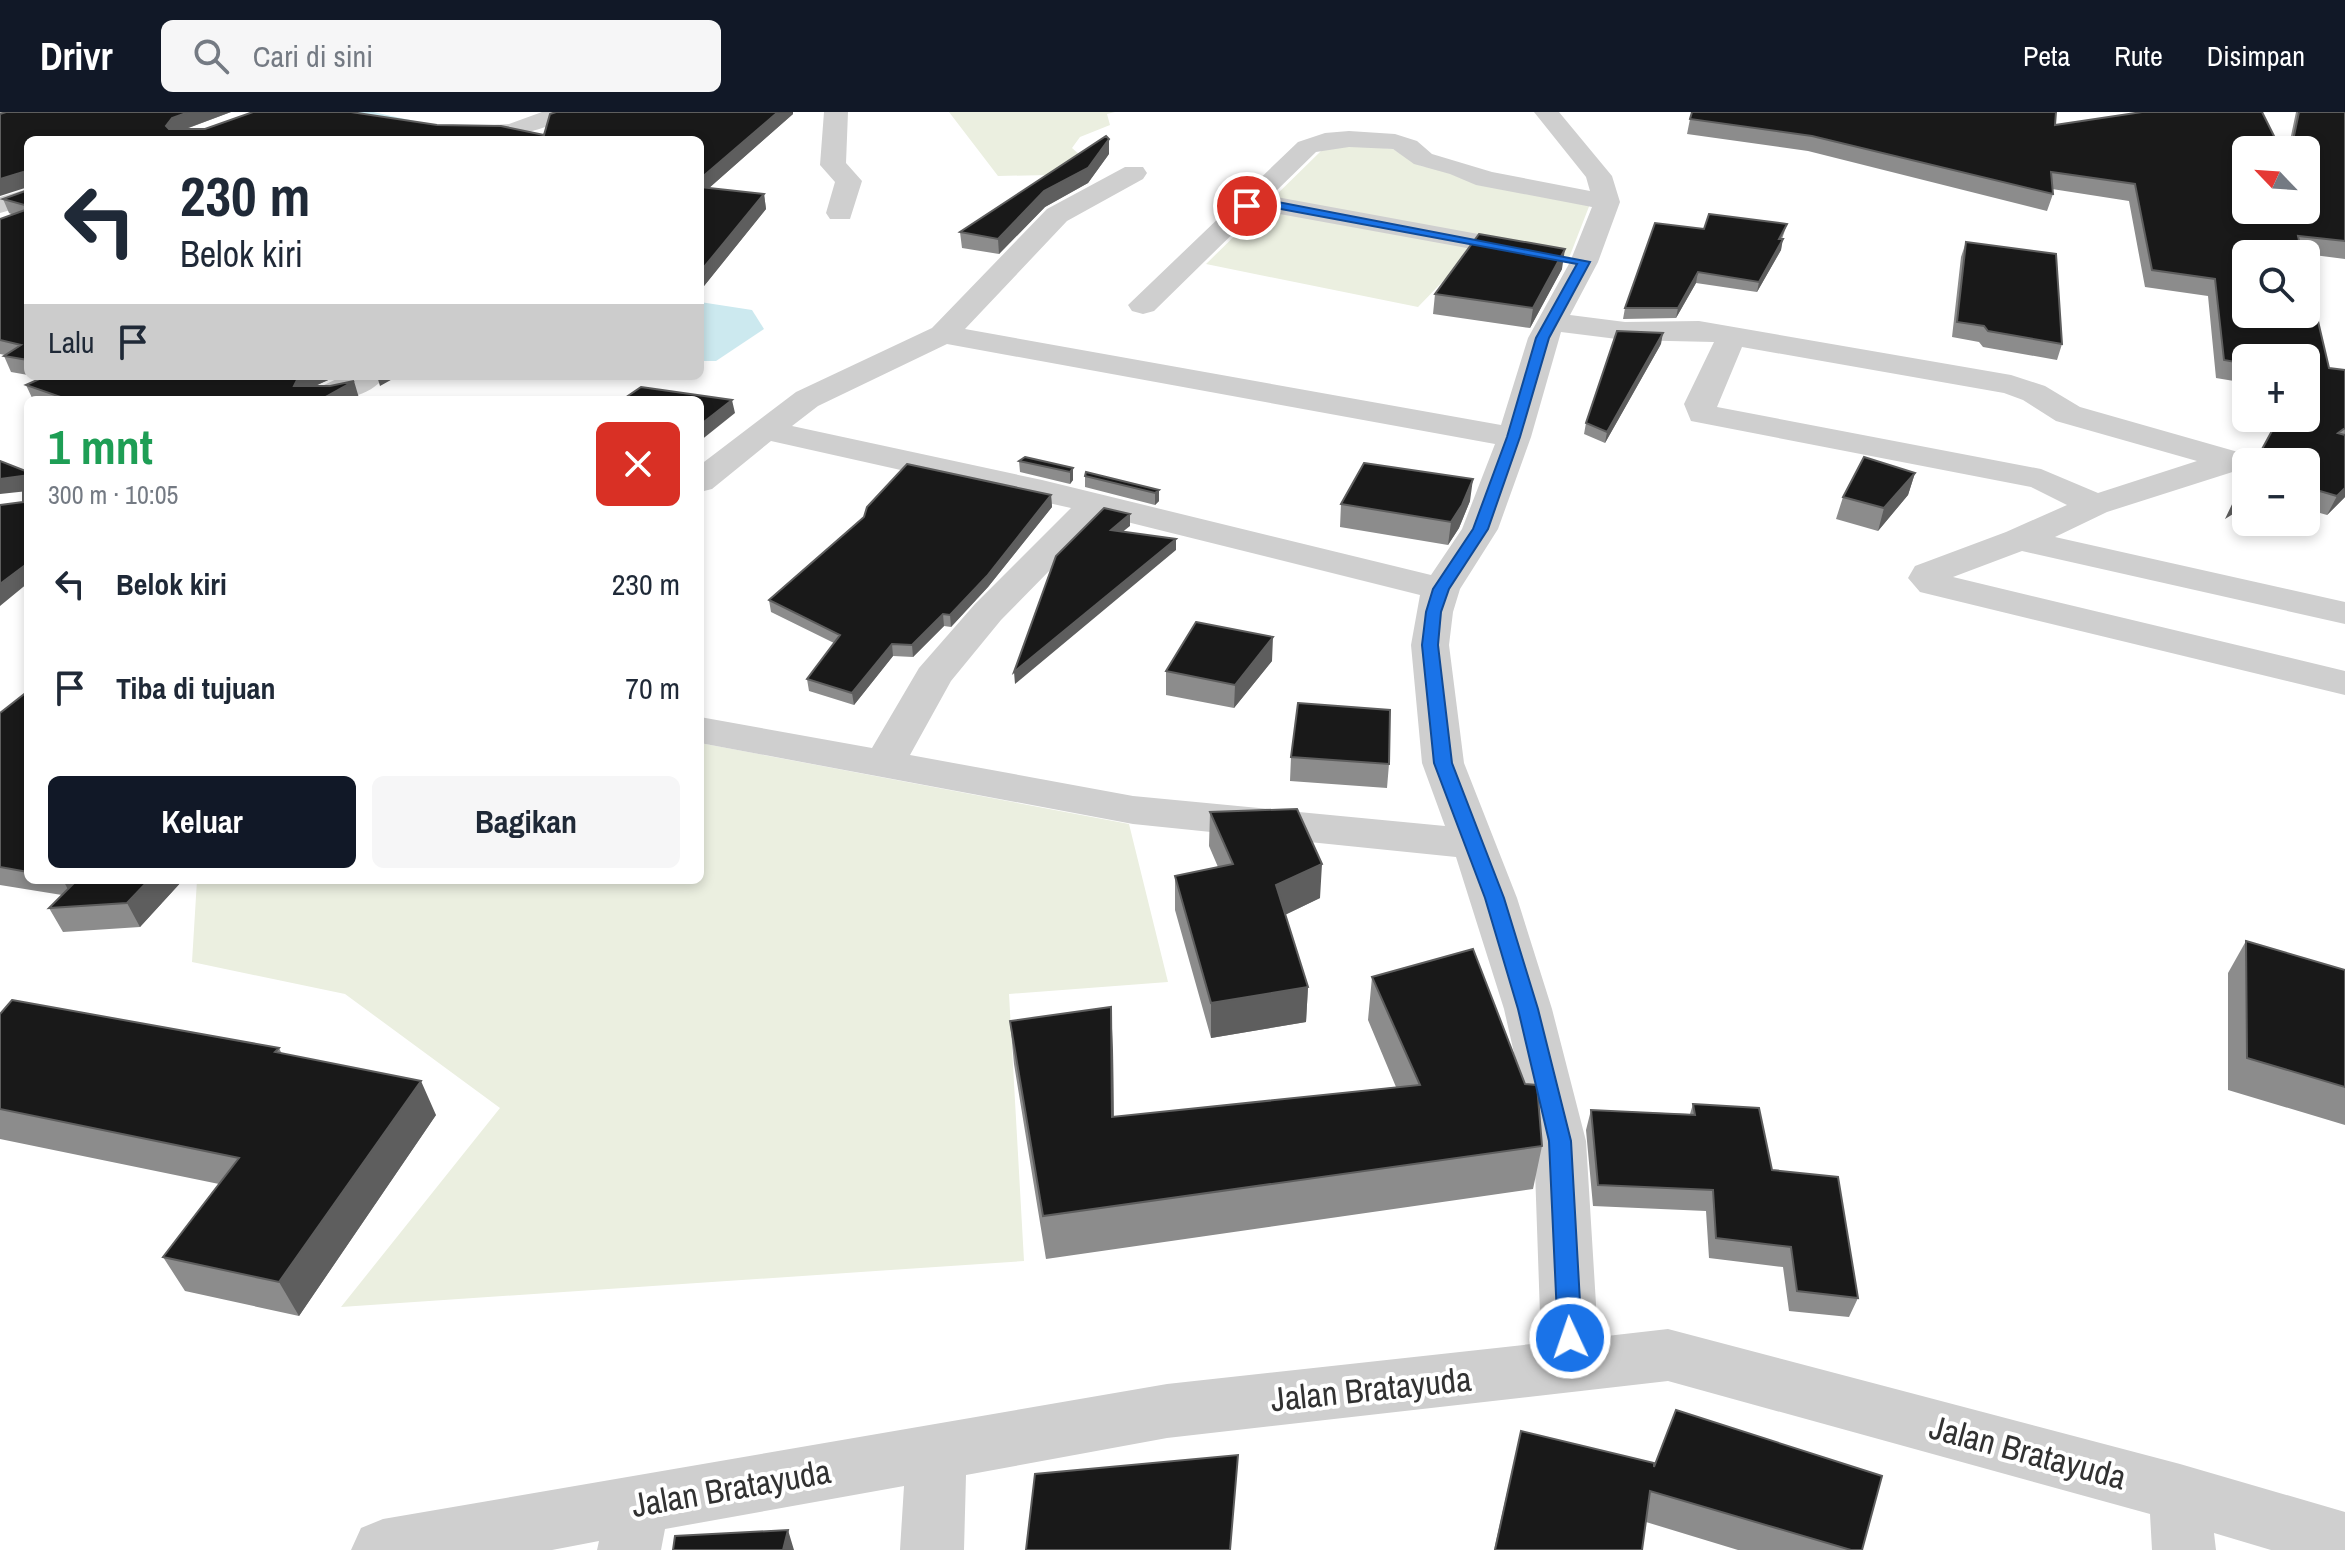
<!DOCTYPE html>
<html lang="id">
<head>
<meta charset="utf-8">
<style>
  :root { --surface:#fff; --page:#f6f6f7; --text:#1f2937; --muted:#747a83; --accent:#111827 }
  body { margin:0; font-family:"Archivo Narrow",sans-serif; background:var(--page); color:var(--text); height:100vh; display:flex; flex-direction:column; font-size:30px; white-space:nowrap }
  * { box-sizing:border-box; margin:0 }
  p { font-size:26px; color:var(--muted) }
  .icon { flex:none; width:44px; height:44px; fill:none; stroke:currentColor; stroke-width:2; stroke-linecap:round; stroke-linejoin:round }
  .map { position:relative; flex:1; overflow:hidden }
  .side { position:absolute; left:24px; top:284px; width:680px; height:488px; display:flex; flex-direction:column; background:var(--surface); border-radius:12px; box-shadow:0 4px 12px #0003 }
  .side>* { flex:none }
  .hud { position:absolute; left:24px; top:24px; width:680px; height:244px; border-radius:12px; box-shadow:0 4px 12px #0003; background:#fff; color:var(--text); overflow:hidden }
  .needle { width:52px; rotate:295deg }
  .controls { position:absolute; left:2232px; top:24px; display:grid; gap:16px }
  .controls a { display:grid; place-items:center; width:88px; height:88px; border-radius:12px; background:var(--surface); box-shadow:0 4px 12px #0003; font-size:40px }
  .pin { position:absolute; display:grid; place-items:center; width:68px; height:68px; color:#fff; margin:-34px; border:4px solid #fff; border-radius:50%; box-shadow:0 2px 8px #0007 }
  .me { position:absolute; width:88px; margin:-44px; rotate:357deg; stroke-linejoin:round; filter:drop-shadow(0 0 6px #0008) }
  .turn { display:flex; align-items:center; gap:28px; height:168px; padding:0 24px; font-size:36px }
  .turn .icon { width:104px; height:104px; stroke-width:2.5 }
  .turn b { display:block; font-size:56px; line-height:68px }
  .then { display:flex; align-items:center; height:76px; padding:0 24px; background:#0003; gap:16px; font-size:30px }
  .round { display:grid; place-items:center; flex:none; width:84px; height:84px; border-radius:12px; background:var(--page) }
  .head { display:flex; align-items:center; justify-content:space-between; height:136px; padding:0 24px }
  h1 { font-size:48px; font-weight:800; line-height:60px; color:#1e9e55 }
  .primary-button { display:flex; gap:16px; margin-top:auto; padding:16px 24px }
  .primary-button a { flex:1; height:92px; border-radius:12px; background:var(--accent); color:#fff; font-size:32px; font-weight:800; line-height:92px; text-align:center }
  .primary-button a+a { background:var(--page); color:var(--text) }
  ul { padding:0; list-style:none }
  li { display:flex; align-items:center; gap:24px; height:104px; padding:0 24px }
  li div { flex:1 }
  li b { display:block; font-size:30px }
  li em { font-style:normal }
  header { display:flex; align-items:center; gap:48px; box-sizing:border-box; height:112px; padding:0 40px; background:var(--accent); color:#fff }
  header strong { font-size:38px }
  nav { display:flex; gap:44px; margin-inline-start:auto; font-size:28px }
  .search { width:560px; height:72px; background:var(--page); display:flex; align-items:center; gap:20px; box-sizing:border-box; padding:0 28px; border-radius:12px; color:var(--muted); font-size:30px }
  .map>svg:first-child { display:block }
  .green { fill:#ebefe0 }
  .water { fill:#cce9ef }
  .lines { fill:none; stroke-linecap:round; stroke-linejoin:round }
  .stream { fill:#cce9ef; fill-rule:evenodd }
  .minor { fill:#cfcfcf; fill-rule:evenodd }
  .major { fill:#aaa; fill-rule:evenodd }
  .wall { fill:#8c8c8c }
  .shaded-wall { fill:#5e5e5e }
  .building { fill:#191919; stroke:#5e5e5e; stroke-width:2 }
  .route { fill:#1a73e8; stroke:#114b97; stroke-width:2 }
  .labels { text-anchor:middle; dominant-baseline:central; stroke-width:8; stroke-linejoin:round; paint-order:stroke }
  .near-street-label { font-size:34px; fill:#323232; stroke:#fff }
</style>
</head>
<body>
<header>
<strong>Drivr</strong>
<div class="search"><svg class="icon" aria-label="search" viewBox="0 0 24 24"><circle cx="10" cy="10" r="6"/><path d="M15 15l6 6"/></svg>Cari di sini</div>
<nav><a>Peta</a><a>Rute</a><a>Disimpan</a></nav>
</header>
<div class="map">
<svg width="2345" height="1438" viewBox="0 0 2345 1438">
  <rect width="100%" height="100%" fill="#fff"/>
  <path class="green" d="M949 0H1115L1107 2 1110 13 1080 25 1072 36 1081 44 1049 63 998 64Z
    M1354 33 1393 37 1421 54 1449 58 1590 92 1569 146 1475 136 1418 195 1206 152 1322 38Z
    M700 631 1129 712 1168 870 1009 882 1024 1149 341 1195 500 996 345 882 192 850 197 768H700Z"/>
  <path class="water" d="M700 190 752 198 764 217 716 249H700Z"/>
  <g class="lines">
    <path class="stream" d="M354 0H373L419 10 415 13Z"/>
    <path class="minor" d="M542 0H577L574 5C551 14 462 45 445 21L449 16 509 12Z
      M824 0H848L846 51 862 69 850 107H830L826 101 835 70 820 53Z
      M1534 0H1559L1612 64 1620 90 1598 150 1570 203 1625 210 1699 209 2011 263 2045 274 2080 295 2245 342 2250 349 2246 350 2245 356 2107 400 2055 425 2345 490V512L2022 439 1953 465 2345 559V583L1920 480 1908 466 1915 454 2006 420 2067 393 2031 375 1691 309 1684 292 1714 230 1625 228 1561 220 1531 325 1498 417 1460 477 1453 500 1449 533 1464 651 1517 786 1552 897 1586 1029 1598 1225 1668 1217 2180 1352 2345 1400V1438H2271L2214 1421 2216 1438H2152L2150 1402 1668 1269 1167 1326 966 1363 964 1438H900L904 1374 665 1417 661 1438H597L599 1429 552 1438H351L361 1416 383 1407 1167 1272 1541 1231 1534 1029 1504 897 1456 745 1133 712 700 631V605L872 636 919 556 975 492 1071 396 771 329 712 377 700 380V353L796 280 932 216 1047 97 1125 55H1143L1147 61 1143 67 1067 109 965 217 1501 313 1528 226 1570 150 1592 95 1476 73 1450 62 1414 52 1393 37 1349 35 1316 40 1271 84 1533 132 1543 134 1547 140 1543 146 1533 148 1257 98 1154 199 1143 202 1132 199 1128 193 1298 30 1325 21 1349 19 1395 22 1417 29 1432 42 1492 60 1590 79 1586 65ZM947 232 1495 332 1462 417 1431 463 1042 368 792 314 818 294ZM1742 235 2004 281 2023 288 2056 309 2197 349 2098 381 2041 357 1717 295ZM1103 404 1420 483 1411 533 1422 651 1445 714 1133 684 910 643 951 569 1001 508Z
      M28 77V93L0 101V85Z
      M343 264H385C367 290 329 288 302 288L307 281Z"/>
    <path class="major" d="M0 0H17L14 5 0 9Z"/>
  </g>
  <path class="wall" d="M6 0H231L186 17 437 13 544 23 556 0H793V2L709 76 764 82 766 97 700 179V28H28V263L11 260 4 244 5 243 0 242V107L13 103 9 101 3 87 26 79Z
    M2296 0H2345V147L2306 142H2246L2329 256 2345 258V385L2327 403 2306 397V246H2246V271L2216 266 2208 184 2145 175 2129 89 2052 77 2053 82 2047 99 1808 39 1687 22 1690 7 2055 13 2246 98 2306 38H2288Z
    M1109 42 1088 71 1045 95 999 142 962 136 960 120Z
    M1787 112 1782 127 1781 138 1757 180 1696 171 1676 206 1623 207 1625 196 1704 117Z
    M1966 130 2062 232 2057 248 1983 235 1979 230 1952 225 1961 145Z
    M1562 157 1530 216 1433 202 1435 182Z
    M1661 232 1605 331 1584 322 1586 311Z
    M38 264H337L315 274 359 286 355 288H33L26 273 44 265Z
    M1019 349 1073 356V368L1070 372 1020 360Z
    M1915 361 1908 383 1878 419 1836 407 1843 385Z
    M1085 364 1159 378V389L1155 393 1085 375Z
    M1051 383 1052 395 988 475 951 515 944 514 913 545 893 544 854 593 809 579 807 567 834 531 771 500 769 488Z
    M1470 389 1459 416 1448 433 1340 415 1341 392Z
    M1272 549 1234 596 1166 583V559Z
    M28 579V768H183L140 815 63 820 49 796 62 783 0 773V601Z
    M1291 645 1389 652 1387 676 1290 669Z
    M1210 700 1320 786 1285 803 1308 875 1306 910 1211 926 1175 798V764L1218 755 1209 734Z
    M2246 829 2345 858V1013L2228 978V861Z
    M1372 865 1542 1034 1533 1077 1046 1147 1014 952 1010 909 1113 938 1114 1005 1396 975 1368 908Z
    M0 902 279 936 282 942 436 1003 299 1204 185 1179 163 1145 219 1072 0 1027Z
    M1693 992 1772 1058 1858 1186 1849 1205 1789 1199 1783 1155 1709 1146 1706 1099 1593 1094 1586 1018 1591 998 1690 1002Z
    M1521 1319 1862 1438H1738L1646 1410 1642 1438H1494Z"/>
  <path class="shaded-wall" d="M189 0H231L177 20 171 28 166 14 172 6Z
    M778 0H793V2L700 84V67Z
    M1109 27V42L1088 71 1045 95 999 142 998 127 1044 79Z
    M23 60 28 75 0 84V67Z
    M764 82 766 97 700 179V160Z
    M1783 127 1781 138 1757 180 1759 170Z
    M1565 137 1562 157 1530 216 1533 196Z
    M1698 160 1696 171 1676 206 1678 196Z
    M1663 221 1661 232 1605 331 1607 320Z
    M299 264H337L306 278 294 274Z
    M377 264H398L380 274Z
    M354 269 359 286 355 288H320Z
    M732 288 735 301 700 329V313Z
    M1073 356V368L1070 372V360Z
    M1915 361 1908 383 1878 419 1884 396Z
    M23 364 28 379 0 382V367Z
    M1473 367 1470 389 1459 416 1448 433 1451 410Z
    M2345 376V385L2327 403 2337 384Z
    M1159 378V389L1155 393V381Z
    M2246 380V394L2225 407 2234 388Z
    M1051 383 1052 395 988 475 951 515 950 503Z
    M1130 402V414L1111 429V418Z
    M1176 427V438L1015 572 1014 560Z
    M28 451V471L0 494V472Z
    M943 502 944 514 913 545 912 533Z
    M1273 525 1272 549 1234 596 1235 573Z
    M892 532 893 544 854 593 852 581Z
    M1322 752 1320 786 1274 808 1276 773Z
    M63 768H96L72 785Z
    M149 768H183L140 815 127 791Z
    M1308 875 1306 910 1211 926V891Z
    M1111 895 1113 938 1114 1048 1112 1005Z
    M421 969 436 1003 299 1204 279 1170Z
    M788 1418 794 1438H783Z"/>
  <path class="building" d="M6 0H189L172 6 166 14 169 17H205L253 0H351L437 13 501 14 544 23 550 2 556 0H778L700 67V28H28V77H25L23 60 0 67V2Z
    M1692 0H2056L2055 13 2142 0H2262L2281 38H2246V98H2306V38H2291L2299 0H2345V129L2298 124 2302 142H2246V202H2306V158L2329 256 2345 258V316L2338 321 2345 323V376L2337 384 2306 375V350H2255L2279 306H2306V246H2246V252L2224 248 2215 167 2152 158 2135 72 2051 60 2053 82 1812 24 1690 7Z
    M1106 24 1109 27 1088 56 1044 79 998 127 960 120Z
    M700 75 764 82 700 160Z
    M28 78V94L3 87Z
    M28 97V248L4 244 21 233 0 228V107Z
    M1709 102 1787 112 1779 127H1783L1759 170 1698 160 1678 196H1625L1655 111 1704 117Z
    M1479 122 1565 137 1533 196 1435 182Z
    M1966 130 2056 142 2062 232 1988 219 1984 214 1957 210Z
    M1617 219 1663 221 1607 320 1586 311Z
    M46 264H299L294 274H330L354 269 320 288H69L26 273Z
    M641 275 732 288 700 313V288H622Z
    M1025 345 1073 356 1070 360 1019 349Z
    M1864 345 1915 361 1884 396 1843 385Z
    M0 349 28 360V451L0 472V393L23 390V364L0 367Z
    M1364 351 1473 367 1462 393 1451 410 1341 392Z
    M907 352 1051 383 987 464 950 503 943 502 912 533 892 532 852 581 807 567 840 523 769 488 864 405 867 395Z
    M1086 360 1159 378 1155 381 1085 364Z
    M2246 366V380L2234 388Z
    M1104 396 1130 402 1111 418 1176 427 1014 560 1056 444Z
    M1196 510 1273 525 1235 573 1166 559Z
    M28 579V760L0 755V601Z
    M1298 591 1390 598 1389 652 1291 645Z
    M1297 697 1322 752 1276 773 1308 875 1211 891 1175 764 1233 752 1210 700Z
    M77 768H149L127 791 49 796Z
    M2246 829 2345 858V975L2247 946Z
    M1473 837 1525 972 1537 973 1542 1034 1043 1104 1010 909 1111 895 1112 1005 1420 973 1372 865Z
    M12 888 279 936 275 940 421 969 279 1170 163 1145 239 1046 0 997V902Z
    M1693 992 1759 996 1772 1058 1838 1065 1858 1186 1797 1179 1791 1135 1716 1126 1713 1078 1598 1073 1591 998 1695 1003Z
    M1676 1298 1882 1364 1862 1438H1851L1650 1379 1642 1438H1495L1521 1319 1654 1351V1355Z
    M1238 1343 1230 1438H1026L1035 1362Z
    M788 1418 783 1438H673L675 1424Z"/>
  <path class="route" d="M1252 85 1590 150 1549 226 1520 325 1488 417 1449 477 1441 500 1438 533 1452 651 1504 786 1538 897 1571 1029 1582 1226 1578 1234 1570 1237 1561 1234 1558 1226 1549 1029 1518 897 1485 786 1434 651 1422 533 1426 500 1433 477 1473 417 1507 325 1536 226 1577 152 1254 92 1243 96V91Z"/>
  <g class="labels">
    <g class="near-street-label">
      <text transform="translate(1371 1277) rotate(-6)">Jalan Bratayuda</text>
      <text transform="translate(2028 1340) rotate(15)">Jalan Bratayuda</text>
      <text transform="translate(731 1376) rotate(-10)">Jalan Bratayuda</text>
    </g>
  </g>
</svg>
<div class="controls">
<a><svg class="needle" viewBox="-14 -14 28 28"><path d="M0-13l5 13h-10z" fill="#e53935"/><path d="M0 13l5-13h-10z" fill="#747a83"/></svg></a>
<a><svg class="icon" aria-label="search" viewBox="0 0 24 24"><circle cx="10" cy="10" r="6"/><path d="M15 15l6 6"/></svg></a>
<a>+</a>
<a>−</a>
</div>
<div class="pin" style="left:1247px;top:94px;background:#d93025"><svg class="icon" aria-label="arrive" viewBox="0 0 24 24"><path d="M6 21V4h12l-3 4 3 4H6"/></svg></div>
<svg class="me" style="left:1570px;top:1226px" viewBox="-20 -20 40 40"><circle r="17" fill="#1a73e8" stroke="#fff" stroke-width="3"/><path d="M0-11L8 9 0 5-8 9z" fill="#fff"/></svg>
<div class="hud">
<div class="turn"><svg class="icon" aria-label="left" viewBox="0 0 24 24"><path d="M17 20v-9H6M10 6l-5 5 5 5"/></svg><div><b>230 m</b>Belok kiri</div></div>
<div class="then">Lalu<svg class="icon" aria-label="arrive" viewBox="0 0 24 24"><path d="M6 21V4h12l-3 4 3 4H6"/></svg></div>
</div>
<section class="side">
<div class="head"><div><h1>1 mnt</h1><p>300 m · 10:05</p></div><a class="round" style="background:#d93025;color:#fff"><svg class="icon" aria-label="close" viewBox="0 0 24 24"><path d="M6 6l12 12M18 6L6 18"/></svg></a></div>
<ul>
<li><svg class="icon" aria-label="left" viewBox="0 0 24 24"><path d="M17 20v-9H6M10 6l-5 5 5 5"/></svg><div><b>Belok kiri</b></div><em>230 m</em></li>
<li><svg class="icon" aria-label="arrive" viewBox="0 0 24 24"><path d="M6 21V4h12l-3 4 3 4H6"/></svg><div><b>Tiba di tujuan</b></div><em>70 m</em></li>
</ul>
<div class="primary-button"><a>Keluar</a><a>Bagikan</a></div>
</section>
</div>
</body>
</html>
